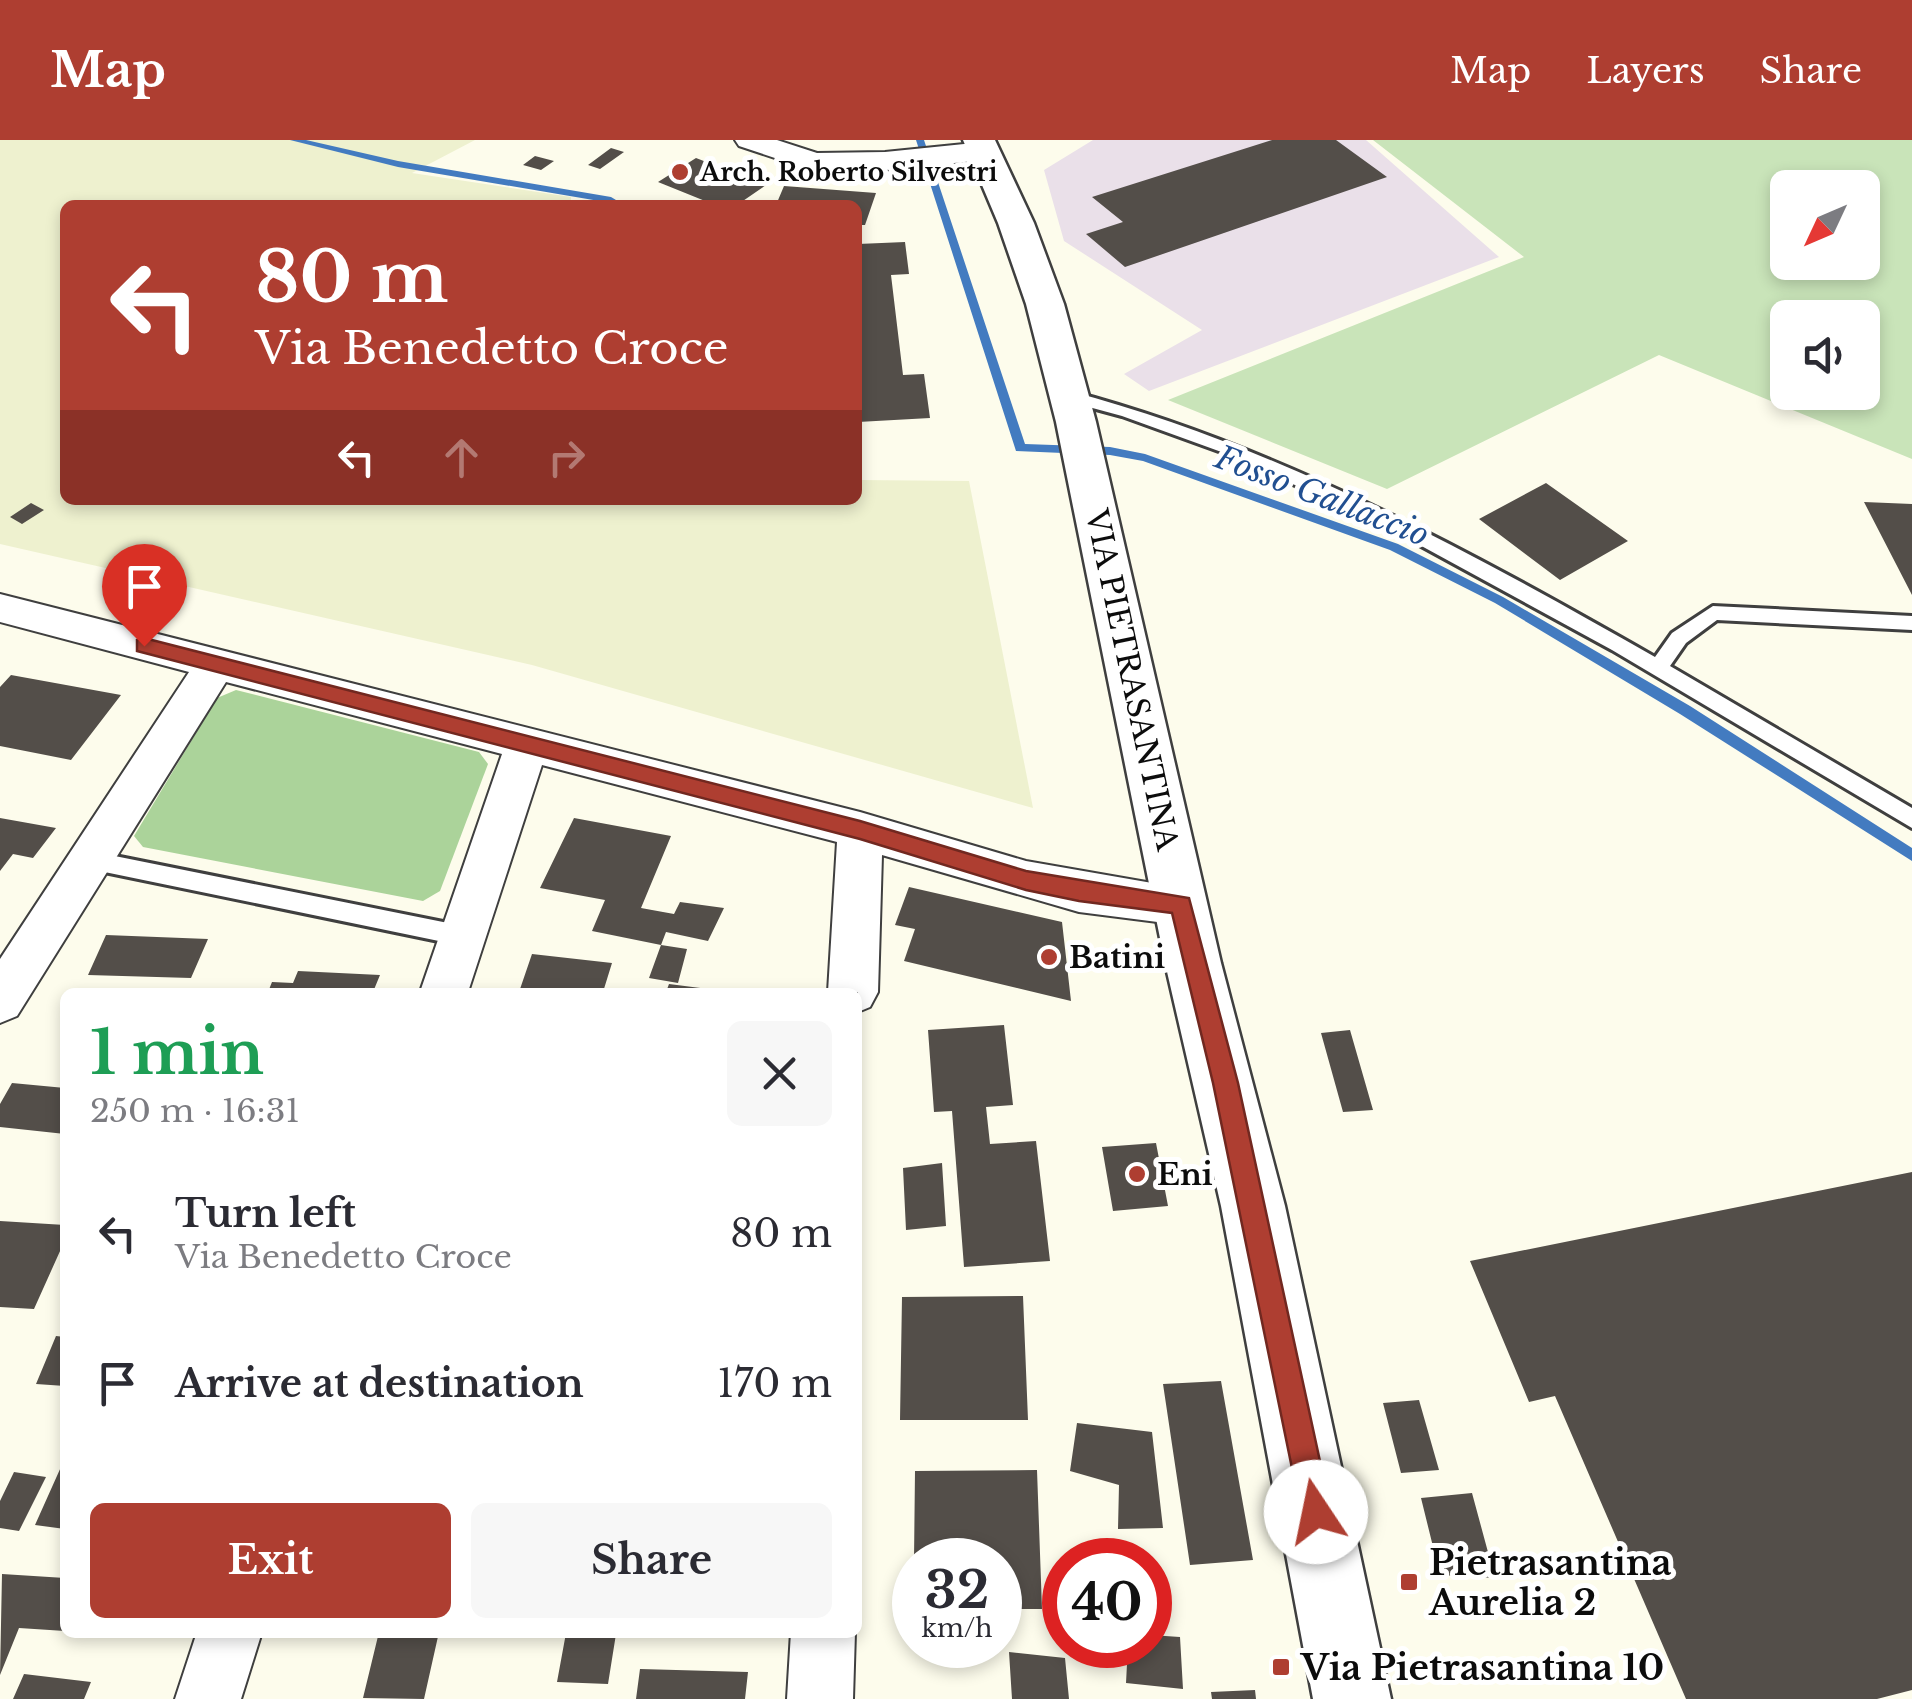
<!DOCTYPE html>
<html lang="en">
<head>
<meta charset="utf-8">
<style>
  :root { --surface:#fff; --page:#f7f7f7; --text:#2b2b33; --muted:#7c7c81; --accent:#ae3e31 }
  body { margin:0; font-family:"Libre Baskerville",serif; background:var(--page); color:var(--text); height:100vh; display:flex; flex-direction:column; font-size:38px; white-space:nowrap }
  * { box-sizing:border-box; margin:0 }
  p { font-size:32px; color:var(--muted) }
  .icon { flex:none; width:55px; height:55px; fill:none; stroke:currentColor; stroke-width:2; stroke-linecap:round; stroke-linejoin:round }
  .map { position:relative; flex:1; overflow:hidden }
  .details { position:absolute; left:60px; top:848px; width:802px; height:650px; display:flex; flex-direction:column; background:var(--surface); border-radius:15px; box-shadow:0 5px 15px #0003 }
  .details>* { flex:none }
  .top-card { position:absolute; left:60px; top:60px; width:802px; height:305px; border-radius:15px; box-shadow:0 5px 15px #0003; background:#ae3e31; color:#fff; overflow:hidden }
  .needle { width:65px; rotate:226deg }
  .controls { position:absolute; left:1770px; top:30px; display:grid; gap:20px }
  .controls a { display:grid; place-items:center; width:110px; height:110px; border-radius:15px; background:var(--surface); box-shadow:0 5px 15px #0003; font-size:50px }
  .speed { position:absolute; left:892px; top:1398px; display:flex; gap:20px; font-size:50px; font-weight:700; text-align:center }
  .speed>* { display:grid; place-content:center; width:130px; height:130px; border-radius:50%; background:var(--surface); box-shadow:0 5px 15px #0003; line-height:1 }
  .speed small { font-size:25px; font-weight:400 }
  .speed .limit { border:15px solid #d22; background:#fff; color:#111 }
  .pin { position:absolute; display:grid; place-items:center; width:85px; height:85px; color:#fff; margin:-102px -42px; border-radius:50% 50% 50% 0; rotate:-45deg; box-shadow:0 0 10px #0007 }
  .pin .icon { rotate:45deg }
  .me { position:absolute; width:110px; margin:-55px; rotate:349deg; stroke-linejoin:round; filter:drop-shadow(0 0 8px #0008) }
  .turn { display:flex; align-items:center; gap:35px; height:210px; padding:0 30px; font-size:45px }
  .turn .icon { width:130px; height:130px; stroke-width:2.5 }
  .turn b { display:block; font-size:70px; line-height:85px }
  .lanes { display:flex; align-items:center; height:95px; padding:0 30px; background:#0003; justify-content:center; gap:50px; direction:ltr }
  .lanes .off { opacity:.35 }
  .round { display:grid; place-items:center; flex:none; width:105px; height:105px; border-radius:15px; background:var(--page) }
  .head { display:flex; align-items:center; justify-content:space-between; height:170px; padding:0 30px }
  h1 { font-size:60px; font-weight:700; line-height:75px; color:#1e9e55 }
  .button { display:flex; gap:20px; margin-top:auto; padding:20px 30px }
  .button a { flex:1; height:115px; border-radius:15px; background:var(--accent); color:#fff; font-size:40px; font-weight:700; line-height:115px; text-align:center }
  .button a+a { background:var(--page); color:var(--text) }
  ul { padding:0; list-style:none }
  li { display:flex; align-items:center; gap:30px; height:150px; padding:0 30px }
  li div { flex:1 }
  li b { display:block; font-size:38px }
  li em { font-style:normal }
  header { display:flex; align-items:center; gap:60px; box-sizing:border-box; height:140px; padding:0 50px; background:var(--accent); color:#fff }
  header strong { font-size:48px }
  nav { display:flex; gap:55px; margin-inline-start:auto; font-size:35px }
  .map>svg:first-child { display:block }
  .industrial { fill:#eae0e9 }
  .farmland { fill:#eef1cf }
  .green { fill:#c9e4b9; fill-rule:evenodd }
  .forest { fill:#abd39a }
  .lines { fill:none; stroke-linecap:round; stroke-linejoin:round }
  .stream { fill:#437bc0; fill-rule:evenodd }
  .building { fill:#534e49 }
  .service-casing { stroke:#3f3f3f; stroke-width:6 }
  .minor-casing { stroke:#3f3f3f; stroke-width:4 }
  .tertiary-casing { stroke:#3f3f3f; stroke-width:5 }
  .service { fill:#fff; fill-rule:evenodd }
  .minor { fill:#fff; fill-rule:evenodd }
  .tertiary { fill:#fff; fill-rule:evenodd }
  .route { fill:#ae3e31; stroke:#712820; stroke-width:2.5 }
  .poi-dot { fill:#ae3e31; stroke:#fff; stroke-width:4 }
  .labels { text-anchor:middle; dominant-baseline:central; stroke-width:10; stroke-linejoin:round; paint-order:stroke }
  .far-poi-label { font-size:25px; font-weight:bold; fill:#0c0c0c; stroke:#fff; text-anchor:start }
  .street-label { font-size:30px; fill:#0c0c0c; stroke:#fff }
  .poi-label { font-size:30px; font-weight:bold; fill:#0c0c0c; stroke:#fff; text-anchor:start }
  .water-label { font-size:32px; font-style:italic; fill:#214f91; stroke:#fff }
  .near-poi-label { font-size:35px; font-weight:bold; fill:#0c0c0c; stroke:#fff; text-anchor:start }
</style>
</head>
<body>
<header>
<strong>Map</strong>
<nav><a>Map</a><a>Layers</a><a>Share</a></nav>
</header>
<div class="map">
<svg width="1912" height="1559" viewBox="0 0 1912 1559">
  <rect width="100%" height="100%" fill="#fdfcec"/>
  <path class="industrial" d="M1093 0H1366L1499 117 1149 251 1124 234 1202 190 1064 101 1044 30Z"/>
  <path class="farmland" d="M0 0H475L412 33 571 57V65H65V360H858V340L969 341 1033 668 532 525 0 404Z"/>
  <path class="green" d="M1373 0H1912V319L1659 215 1387 349 1168 260 1524 117ZM1788 48H1862V122H1788ZM1788 178H1862V252H1788Z"/>
  <path class="forest" d="M236 550 479 612 488 624 440 751 423 761 143 707 134 696 217 558Z"/>
  <g class="lines">
    <path class="stream" d="M290 0H306L398 21 611 57 616 60 611 63 398 27Z
      M916 0H924L1025 304 1110 307 1145 314 1398 404 1503 457 1690 566 1912 708V721L1680 574 1495 463 1390 410 1143 321 1110 315 1016 311Z"/>
  </g>
  <path class="building" d="M1272 0H1336L1387 37 1125 127 1086 94 1123 82 1092 57Z
    M611 8 624 12 600 29 588 25Z
    M535 16 554 21 541 30 523 25Z
    M696 18 766 45 737 65H715L658 42Z
    M784 46 876 53 865 85H858V65H776Z
    M905 102 909 134 891 135 903 235 924 234 930 278 858 282V104Z
    M1546 343 1628 401 1560 440 1479 379Z
    M1864 362 1912 364V455Z
    M31 363 44 370 22 384 10 377Z
    M11 535 121 555 71 620 0 606V547Z
    M0 678 56 688 33 718 13 714 0 731Z
    M574 678 671 696 641 768 674 774 680 762 724 768 708 801 666 792 661 805 592 791 605 760 540 748Z
    M909 747 1062 782 1071 861 904 821 915 789 895 785Z
    M106 795 208 799 191 838 88 835Z
    M661 805 687 809 678 843 649 838Z
    M532 814 612 823 603 852H519Z
    M298 831 380 835 373 852H268L272 842 293 843Z
    M669 844 716 850V852H666Z
    M1004 885 1013 965 986 967 990 1004 1036 1001 1050 1121 964 1127 952 971 934 972 928 890Z
    M1350 890 1373 970 1343 972 1321 893Z
    M12 943 65 948V994L0 987V964Z
    M1156 1003 1168 1066 1113 1071 1102 1007Z
    M942 1023 946 1086 906 1090 903 1028Z
    M1912 1032V1550L1877 1559H1686L1555 1256 1529 1262 1470 1121Z
    M0 1081 65 1085V1100L34 1169 0 1167Z
    M1023 1156 1028 1280H900L902 1157Z
    M56 1196 65 1197V1246L36 1244Z
    M1221 1241 1253 1420 1190 1425 1163 1244Z
    M1419 1260 1439 1330 1401 1333 1383 1263Z
    M1077 1283 1152 1292 1163 1388 1118 1389 1119 1345 1070 1331Z
    M65 1318V1389L35 1385Z
    M1037 1330 1042 1469H1000V1420H914L915 1331Z
    M14 1332 46 1337 19 1391 0 1388V1361Z
    M1472 1353 1495 1438 1440 1435 1421 1358Z
    M2 1434 65 1438V1491L19 1488 0 1535Z
    M379 1492H439L424 1559 363 1558Z
    M566 1493 616 1494 608 1544 557 1542Z
    M1150 1495 1180 1497 1183 1549 1126 1543 1128 1505H1150Z
    M1009 1512 1065 1518 1069 1559H1012Z
    M640 1529 748 1532 745 1559H636Z
    M24 1534 91 1542 84 1559H13Z
    M1255 1550 1256 1559H1212L1211 1552Z"/>
  <g class="lines">
    <defs>
      <path id="service" d="M1069 251C1278 306 1469 411 1655 517L1672 493 1713 466 1912 476V490L1717 480 1686 503 1670 526 1912 668V688L1612 510 1405 397 1238 318 1122 276 1063 260 1061 256Z
        M90 711 463 786 471 789 474 796 471 803 463 806 90 729 82 726 79 720 82 714Z"/>
      <path id="minor" d="M735 0H777L817 13 885 12 984 2 994 5 998 11 994 17 984 20 885 30 814 31 739 6Z
        M0 454 860 672 1026 721 1198 751 1205 765 1198 779 1181 785 1079 772 882 715 878 852 870 867 858 872V852H828L837 702 542 625 468 852H420L502 614 226 542 17 876 0 883V819L189 532 0 482Z
        M197 1492H262L241 1559H175Z
        M791 1492H855L853 1559H787Z"/>
      <path id="tertiary" d="M963 0H995L1034 83 1064 164 1096 282 1221 823 1285 1066 1391 1559H1313L1221 1066 1165 823 1056 282 1026 164 998 83Z"/>
    </defs>
    <use href="#service" class="service-casing"/>
    <use href="#minor" class="minor-casing"/>
    <use href="#tertiary" class="tertiary-casing"/>
    <use href="#service" class="service"/>
    <use href="#minor" class="minor"/>
    <use href="#tertiary" class="tertiary"/>
  </g>
  <path class="route" d="M144 498 860 681 1026 731 1189 758 1238 943 1331 1372 1326 1382 1316 1387 1306 1382 1301 1372 1213 943 1172 773 1079 761 1026 750 860 699 137 511V500Z"/>
  <g class="poi-dot">
    <circle cx="680" cy="32" r="10"/>
    <circle cx="1049" cy="817" r="10"/>
    <circle cx="1137" cy="1034" r="10"/>
    <rect x="1399" y="1432" width="20" height="20" rx="5"/>
    <rect x="1271" y="1517" width="20" height="20" rx="5"/>
  </g>
  <g class="labels">
    <g class="far-poi-label">
      <text x="700" y="32">Arch. Roberto Silvestri</text>
    </g>
    <g class="street-label">
      <text transform="translate(1132 540) rotate(78)">VIA PIETRASANTINA</text>
    </g>
    <g class="poi-label">
      <text x="1069" y="817">Batini</text>
      <text x="1157" y="1034">Eni</text>
    </g>
    <g class="water-label">
      <text transform="translate(1322 356) rotate(21)">Fosso Gallaccio</text>
    </g>
    <g class="near-poi-label">
      <text x="1429" y="1422">Pietrasantina<tspan x="1429" dy="40">Aurelia 2</tspan></text>
      <text x="1301" y="1527">Via Pietrasantina 10</text>
    </g>
  </g>
</svg>
<div class="controls">
<a><svg class="needle" viewBox="-14 -14 28 28"><path d="M0-13l5 13h-10z" fill="#e53935"/><path d="M0 13l5-13h-10z" fill="#7c7c81"/></svg></a>
<a><svg class="icon" aria-label="sound" viewBox="0 0 24 24"><path d="M4 9h4l5-4v14l-5-4H4zM17 9q2 3 0 6"/></svg></a>
</div>
<div class="speed"><div>32<small>km/h</small></div><div class="limit">40</div></div>
<div class="pin" style="left:144px;top:506px;background:#d93025"><svg class="icon" aria-label="arrive" viewBox="0 0 24 24"><path d="M6 21V4h12l-3 4 3 4H6"/></svg></div>
<svg class="me" style="left:1316px;top:1372px" viewBox="-20 -20 40 40"><circle r="19" fill="#fff"/><path d="M0-13L10 11 0 6-10 11z" fill="#ae3e31"/></svg>
<div class="top-card">
<div class="turn"><svg class="icon" aria-label="left" viewBox="0 0 24 24"><path d="M17 20v-9H6M10 6l-5 5 5 5"/></svg><div><b>80 m</b>Via Benedetto Croce</div></div>
<div class="lanes"><svg class="icon" aria-label="left" viewBox="0 0 24 24"><path d="M17 20v-9H6M10 6l-5 5 5 5"/></svg><svg class="icon off" aria-label="ahead" viewBox="0 0 24 24"><path d="M12 20V5M6 11l6-6 6 6"/></svg><svg class="icon off" aria-label="right" viewBox="0 0 24 24"><path d="M7 20v-9h11M14 6l5 5-5 5"/></svg></div>
</div>
<section class="details">
<div class="head"><div><h1>1 min</h1><p>250 m · 16:31</p></div><a class="round"><svg class="icon" aria-label="close" viewBox="0 0 24 24"><path d="M6 6l12 12M18 6L6 18"/></svg></a></div>
<ul>
<li><svg class="icon" aria-label="left" viewBox="0 0 24 24"><path d="M17 20v-9H6M10 6l-5 5 5 5"/></svg><div><b>Turn left</b><p>Via Benedetto Croce</p></div><em>80 m</em></li>
<li><svg class="icon" aria-label="arrive" viewBox="0 0 24 24"><path d="M6 21V4h12l-3 4 3 4H6"/></svg><div><b>Arrive at destination</b></div><em>170 m</em></li>
</ul>
<div class="button"><a>Exit</a><a>Share</a></div>
</section>
</div>
</body>
</html>
